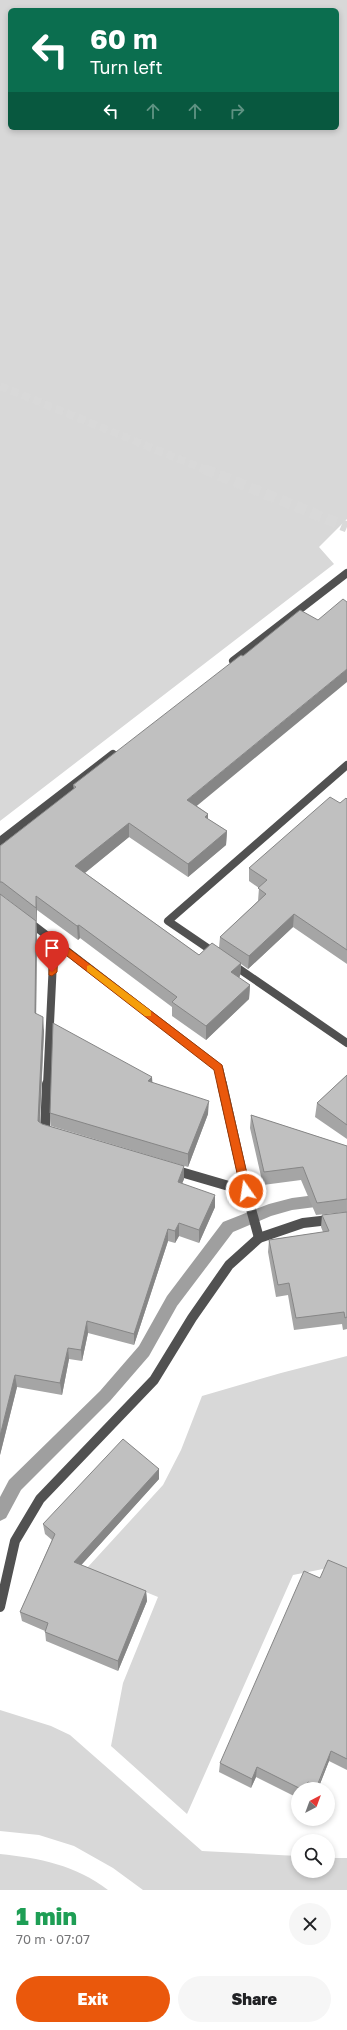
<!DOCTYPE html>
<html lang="en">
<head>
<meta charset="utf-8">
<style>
  :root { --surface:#fff; --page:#f6f6f6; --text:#202124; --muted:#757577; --accent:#ea580c }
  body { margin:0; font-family:"Golos Text",sans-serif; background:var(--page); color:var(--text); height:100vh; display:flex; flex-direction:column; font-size:15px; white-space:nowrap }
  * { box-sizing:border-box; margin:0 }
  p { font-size:13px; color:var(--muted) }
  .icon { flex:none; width:22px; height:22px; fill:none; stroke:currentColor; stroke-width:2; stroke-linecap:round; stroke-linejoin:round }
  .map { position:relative; height:1890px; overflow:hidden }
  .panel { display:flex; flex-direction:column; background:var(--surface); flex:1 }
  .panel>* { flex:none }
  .hud { position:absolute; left:8px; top:8px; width:331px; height:122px; border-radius:6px; box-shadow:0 2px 6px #0003; background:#0b6e4f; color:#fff; overflow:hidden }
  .needle { width:26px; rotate:41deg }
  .tools { position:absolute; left:291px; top:1782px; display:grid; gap:8px }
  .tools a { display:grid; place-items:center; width:44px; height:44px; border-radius:50%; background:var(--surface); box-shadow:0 2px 6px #0003; font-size:20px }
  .pin { position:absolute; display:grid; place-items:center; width:34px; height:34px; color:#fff; margin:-41px -17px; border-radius:50% 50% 50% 0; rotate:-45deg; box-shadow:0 0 4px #0007 }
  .pin .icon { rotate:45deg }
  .me { position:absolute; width:44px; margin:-22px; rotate:347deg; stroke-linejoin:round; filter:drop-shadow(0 0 3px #0008) }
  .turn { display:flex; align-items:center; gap:14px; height:84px; padding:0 16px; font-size:18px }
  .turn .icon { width:52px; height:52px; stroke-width:2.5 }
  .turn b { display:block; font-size:28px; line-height:34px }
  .lanes { display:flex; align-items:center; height:38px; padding:0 16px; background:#0003; justify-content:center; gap:20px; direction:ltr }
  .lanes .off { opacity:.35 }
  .round { display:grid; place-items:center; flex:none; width:42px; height:42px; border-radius:21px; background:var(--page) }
  .overview { display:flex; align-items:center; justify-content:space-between; height:68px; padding:0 16px }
  h1 { font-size:24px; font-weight:800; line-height:30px; color:#1e9e55 }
  .action { display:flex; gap:8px; margin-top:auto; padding:8px 16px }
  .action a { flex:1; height:46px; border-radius:24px; background:var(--accent); color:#fff; font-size:16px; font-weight:800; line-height:46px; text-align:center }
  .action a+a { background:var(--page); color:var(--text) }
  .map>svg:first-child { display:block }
  .green { fill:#d8d8d8; fill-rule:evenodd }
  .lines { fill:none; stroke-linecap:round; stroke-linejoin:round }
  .stream { fill:#9f9f9f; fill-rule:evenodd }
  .highway-tunnel-far1 { stroke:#d9d9d9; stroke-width:8; stroke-dasharray:8 4; stroke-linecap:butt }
  .highway-tunnel { stroke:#d9d9d9; stroke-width:11; stroke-dasharray:11 5.5; stroke-linecap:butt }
  .lane-far1 { stroke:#515151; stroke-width:8 }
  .lane { stroke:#515151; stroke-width:10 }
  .street-far1 { stroke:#515151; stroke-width:8 }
  .street { stroke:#515151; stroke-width:10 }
  .wall { fill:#a5a5a5 }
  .shaded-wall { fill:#868686 }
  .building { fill:#c0c0c0; stroke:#868686 }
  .route { fill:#ea580c; stroke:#983908 }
  .slow { fill:#f59e0b }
</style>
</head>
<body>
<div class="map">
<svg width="347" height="1890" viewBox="0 0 347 1890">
  <rect width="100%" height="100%" fill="#fff"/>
  <path class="green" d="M0 0H347V519L319 547 334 564 0 821ZM10 10H337V128H10Z
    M347 1356V1567H333L293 1575 187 1814 111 1746 123 1683 158 1597 87 1568 163 1485 181 1450 202 1396 281 1373Z
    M0 1710 51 1726 70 1735 202 1851 298 1856V1871H328V1858H347V1890H143L113 1868 74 1846 39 1835 0 1831Z
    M0 1854C39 1858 76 1865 108 1890H0Z"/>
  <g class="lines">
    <path class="stream" d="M347 1191V1203L292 1210 271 1216 233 1232 177 1306 149 1356 110 1401 21 1490 6 1518 0 1521V1497L9 1480 100 1391 139 1346 167 1296 223 1222 269 1204 292 1198Z"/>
    <path class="highway-tunnel-far1" d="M0 386 206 470"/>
    <path class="highway-tunnel" d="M204 469 347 527"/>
    <path class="lane-far1" d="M28 921 219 1068 223 1085
      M215 953 168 921 347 765
      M232 964 347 1043
      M47 1085 54 941"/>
    <path class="lane" d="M47 1084 45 1131 50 1132
      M222 1084 246 1191 259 1238
      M174 1170 246 1191"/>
    <path class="street-far1" d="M233 661 347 573
      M0 841 113 754"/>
    <path class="street" d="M0 1607 15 1541 40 1499 154 1380 192 1318 229 1265 259 1238 303 1223 347 1218"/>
  </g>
  <path class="wall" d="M73 785 197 806 208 814V819L227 831 226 845 188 877 129 837 85 873 199 955 219 948 220 937 258 901 259 888 249 881V868L347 799V964L293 927 248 969 241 964 240 976 239 978 250 985 249 999 206 1040 172 1016V1007L80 938 78 940 37 910V922L3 896H2L36 921 37 935 36 1014 44 1031 40 1122 42 1124 184 1166V1179L182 1183 215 1207 199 1243 179 1236 175 1243 168 1241 134 1345 88 1333 82 1361 69 1359 62 1395 17 1387 0 1455V846L74 789Z
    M347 1075V1139L315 1117 317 1103Z
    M50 1113 208 1114 188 1167 51 1126Z
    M251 1115 347 1146V1329L343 1330 342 1324 294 1330 288 1295 276 1297 268 1252 269 1240 323 1232 321 1227 322 1215 347 1212 316 1215 301 1180 263 1185 250 1128Z
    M159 1469V1479L81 1565 146 1591 147 1601 118 1671 46 1641 45 1631 22 1621 20 1612 52 1540 45 1534 43 1524Z
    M347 1568V1770L329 1761 318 1789H298V1798L256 1777 251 1788 219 1772 220 1763 320 1578Z"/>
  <path class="shaded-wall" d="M347 669V682L187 814V800Z
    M208 814V828L205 817Z
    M129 823V837L76 880 75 866Z
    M227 831 226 845 188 877V864Z
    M36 896 37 910V922L36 908Z
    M294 914 293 927 248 969 249 956Z
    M36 921 37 935 36 1026 35 1013Z
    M79 925 80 938 78 940 77 926Z
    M241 963 240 976 230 986 231 972Z
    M250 985 249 999 206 1040V1026Z
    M43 1017 44 1031 39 1134 38 1121Z
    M152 1077 153 1090 148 1081Z
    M209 1101 208 1114 188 1167V1154Z
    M184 1166V1179L178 1194V1182Z
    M215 1195V1207L199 1243V1230Z
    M179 1223V1236L175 1243V1231Z
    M168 1229V1241L134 1345V1334Z
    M87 1321 88 1333 82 1361 81 1350Z
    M68 1348 69 1359 62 1395 60 1383Z
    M15 1375 17 1387 0 1455V1436Z
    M159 1469V1479L75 1572 74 1562Z
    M146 1591 147 1601 118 1671V1661Z
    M331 1751 329 1761 318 1789H317Z
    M257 1767 256 1777 251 1788 252 1779Z"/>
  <path class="building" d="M343 599 347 602V669L187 800 208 814 205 817 227 831 188 864 129 823 75 866 199 955 212 943 241 963 231 972 250 985 206 1026 172 1002 177 997 79 925 77 926 36 896V908L2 882H0V846L76 787 73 785 112 755 241 655 243 656 300 610 318 620Z
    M330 797 340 803 346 798 347 799V950L294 914 249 956 220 937 266 894 258 888 267 880 249 868Z
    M0 894 36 921 35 1013 43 1017 38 1121 42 1124 184 1166 178 1182 215 1195 199 1230 179 1223 175 1231 168 1229 134 1334 87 1321 81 1350 68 1348 60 1383 15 1375 0 1436Z
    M53 1023 152 1077 148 1081 209 1101 188 1154 50 1113Z
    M347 1075V1125L317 1103Z
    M251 1115 347 1146V1199L317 1203 303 1167 264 1172Z
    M347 1212V1317L345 1318 344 1312 296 1318 289 1283 278 1285 269 1240 329 1231 322 1215Z
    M123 1439 159 1469 74 1562 146 1591 118 1661 45 1632 48 1623 20 1612 55 1534 43 1524Z
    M328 1560 347 1568V1759L331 1751 317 1786 308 1782 305 1789H301L257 1767 252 1779 220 1763 304 1571 320 1578Z"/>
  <path class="route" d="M54 937 222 1065 251 1191 250 1194H243L241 1191 214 1070 58 949 57 972 52 976 49 975V941Z"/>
  <path class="slow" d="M90 965 151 1011V1016H145L87 971V966Z"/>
</svg>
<div class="tools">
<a><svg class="needle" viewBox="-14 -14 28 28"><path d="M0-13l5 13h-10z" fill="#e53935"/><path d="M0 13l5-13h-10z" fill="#757577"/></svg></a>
<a><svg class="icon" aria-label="search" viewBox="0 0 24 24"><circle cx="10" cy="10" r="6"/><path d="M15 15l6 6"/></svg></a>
</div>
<div class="pin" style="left:52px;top:972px;background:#d93025"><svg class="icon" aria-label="arrive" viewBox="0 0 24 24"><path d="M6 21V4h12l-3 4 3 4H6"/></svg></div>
<svg class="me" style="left:246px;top:1191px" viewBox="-20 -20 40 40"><circle r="17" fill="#ea580c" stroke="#fff" stroke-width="3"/><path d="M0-11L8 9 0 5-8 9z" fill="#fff"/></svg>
<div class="hud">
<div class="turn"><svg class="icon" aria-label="left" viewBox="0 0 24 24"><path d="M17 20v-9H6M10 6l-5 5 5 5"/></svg><div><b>60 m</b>Turn left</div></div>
<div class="lanes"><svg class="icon" aria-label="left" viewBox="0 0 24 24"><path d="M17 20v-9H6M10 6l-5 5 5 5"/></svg><svg class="icon off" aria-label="ahead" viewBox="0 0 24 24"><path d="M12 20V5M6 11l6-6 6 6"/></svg><svg class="icon off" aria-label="ahead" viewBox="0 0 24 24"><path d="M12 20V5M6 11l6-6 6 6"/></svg><svg class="icon off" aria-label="right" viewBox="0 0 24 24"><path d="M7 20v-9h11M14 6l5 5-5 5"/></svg></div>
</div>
</div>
<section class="panel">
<div class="overview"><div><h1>1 min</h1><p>70 m · 07:07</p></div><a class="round"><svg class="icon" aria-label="close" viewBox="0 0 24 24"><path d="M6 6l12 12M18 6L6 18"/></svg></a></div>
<div class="action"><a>Exit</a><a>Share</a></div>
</section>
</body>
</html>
